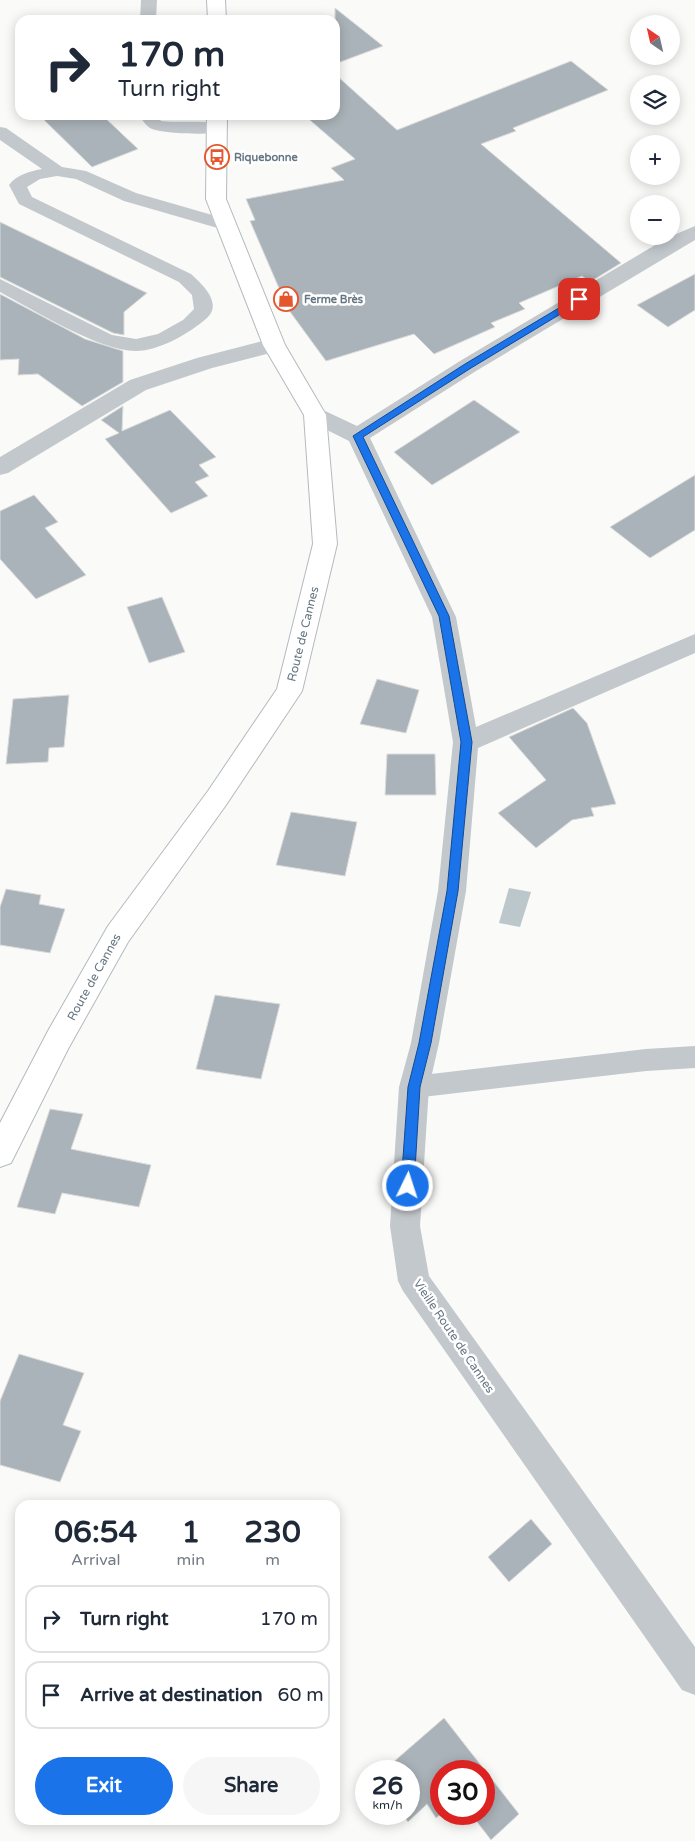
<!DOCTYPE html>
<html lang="en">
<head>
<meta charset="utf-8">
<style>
  :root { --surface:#fff; --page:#f6f6f7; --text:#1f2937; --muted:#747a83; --line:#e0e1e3; --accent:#1a73e8 }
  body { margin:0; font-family:"Varela Round",sans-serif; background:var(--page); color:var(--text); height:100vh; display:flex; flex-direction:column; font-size:19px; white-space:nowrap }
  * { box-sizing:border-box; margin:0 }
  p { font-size:16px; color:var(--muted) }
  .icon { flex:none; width:28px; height:28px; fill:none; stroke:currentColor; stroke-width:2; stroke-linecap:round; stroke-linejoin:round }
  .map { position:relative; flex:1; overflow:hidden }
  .sheet { position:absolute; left:15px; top:1500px; width:325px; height:325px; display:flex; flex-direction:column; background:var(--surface); border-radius:15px; box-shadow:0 2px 12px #0003 }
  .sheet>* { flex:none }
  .guide { position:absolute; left:15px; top:15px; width:325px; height:105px; border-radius:15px; box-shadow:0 2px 12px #0003; background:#fff; color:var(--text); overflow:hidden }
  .needle { width:32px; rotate:326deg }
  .controls { position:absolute; left:630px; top:15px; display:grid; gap:10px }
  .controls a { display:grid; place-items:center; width:50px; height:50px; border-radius:50%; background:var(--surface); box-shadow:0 2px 12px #0003; font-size:25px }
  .speed { position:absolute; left:355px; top:1760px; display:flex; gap:10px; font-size:25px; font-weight:700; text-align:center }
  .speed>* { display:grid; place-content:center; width:65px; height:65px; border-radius:50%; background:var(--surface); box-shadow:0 2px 12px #0003; line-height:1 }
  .speed small { font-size:12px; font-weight:400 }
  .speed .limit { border:8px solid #d22; background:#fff; color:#111 }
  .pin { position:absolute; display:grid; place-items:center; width:42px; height:42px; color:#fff; margin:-21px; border-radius:10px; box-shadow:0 2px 8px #0006 }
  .me { position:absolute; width:55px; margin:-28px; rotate:4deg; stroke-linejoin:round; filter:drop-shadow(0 0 4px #0008) }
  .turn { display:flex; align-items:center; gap:18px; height:105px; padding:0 20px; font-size:22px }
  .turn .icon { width:65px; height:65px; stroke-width:2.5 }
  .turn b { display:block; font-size:35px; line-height:42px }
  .eta { display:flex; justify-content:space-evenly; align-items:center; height:85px; text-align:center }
  .eta b { font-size:30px; font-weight:700; line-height:35px }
  .cta { display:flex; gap:10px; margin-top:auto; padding:10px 20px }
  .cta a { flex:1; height:58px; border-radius:30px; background:var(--accent); color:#fff; font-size:20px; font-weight:700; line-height:58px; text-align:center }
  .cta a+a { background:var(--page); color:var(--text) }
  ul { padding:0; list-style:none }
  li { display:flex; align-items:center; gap:15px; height:68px; margin:0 10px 8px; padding:0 10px; border:2px solid var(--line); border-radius:15px }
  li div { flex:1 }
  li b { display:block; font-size:19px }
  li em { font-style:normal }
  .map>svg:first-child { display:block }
  .water { fill:#bbc7cb }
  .building { fill:#aab3b9; stroke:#dcdcda }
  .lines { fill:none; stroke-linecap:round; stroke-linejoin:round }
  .secondary-casing { stroke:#b3babf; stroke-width:2 }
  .lane { fill:#c3c8cc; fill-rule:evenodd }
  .street { fill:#c3c8cc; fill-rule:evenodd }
  .secondary { fill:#fff; fill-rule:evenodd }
  .route { fill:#1a73e8; stroke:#114b97 }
  .labels { text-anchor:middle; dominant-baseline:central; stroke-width:5; stroke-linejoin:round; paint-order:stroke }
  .far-poi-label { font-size:11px; font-weight:bold; fill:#657683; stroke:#fff; text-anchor:start }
  .street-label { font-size:12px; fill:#657683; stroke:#fff }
</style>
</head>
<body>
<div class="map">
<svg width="695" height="1841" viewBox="0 0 695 1841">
  <rect width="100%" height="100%" fill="#fafaf8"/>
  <path class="water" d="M509 888 531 892 520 927 499 923Z"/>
  <path class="building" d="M335 8 383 46 335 64Z
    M571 61 608 90 513 128 516 131 481 144 621 263 590 282 582 276 519 303 525 309 491 323 495 327 434 354 414 334 326 361 288 309 250 221 255 220 246 199 344 180 331 168 355 159 304 115H335V74L397 130Z
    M39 115H102L138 149 92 167Z
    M0 222 147 293 124 312V335L113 333 0 277Z
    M695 274V310L668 327 637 305Z
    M0 294 85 339 123 351V382L82 406 38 374 18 375 19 359 0 360Z
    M474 400 520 432 432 485 394 452Z
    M123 406 122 431 170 410 216 457 199 465 209 476 195 482 208 496 171 513 105 439 119 433 101 420Z
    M695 475V530L650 558 610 527Z
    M34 495 58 522 45 528 86 575 36 599 0 559V511Z
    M162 597 185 652 149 663 127 607Z
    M377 679 419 690 406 733 360 724Z
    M69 695 64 747 49 748 48 762 6 764 13 699Z
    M573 708 587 723 616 804 591 808 594 816 572 820 536 848 498 813 546 780 509 737Z
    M387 754H435L436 795H385Z
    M291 812 357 822 345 876 276 865Z
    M6 889 41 895 39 904 65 909 50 953 0 945V907Z
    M215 995 280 1004 261 1079 196 1069Z
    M50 1109 83 1114 71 1149 151 1165 139 1207 62 1193 55 1214 17 1207Z
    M19 1354 84 1373 63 1425 81 1431 60 1482 0 1465V1401Z
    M531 1519 552 1544 509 1582 488 1557Z
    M444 1718 519 1814 491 1840 471 1814H484V1771H441V1814L436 1818 427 1804 408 1822 402 1814H409V1771H383Z"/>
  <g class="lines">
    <defs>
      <path id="secondary" d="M207 0H225L226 20H208Z
        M207 115H227L226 199 285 345 326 415 337 544 302 691 226 805 128 942 68 1049 11 1163 0 1167V1123L48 1031 108 926 208 791 277 689 313 544 304 415 263 345 206 199Z"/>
    </defs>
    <use href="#secondary" class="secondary-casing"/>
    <path class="lane" d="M141 0H157L156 20H140Z
      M139 115H156L161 121C181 123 205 120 223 124L225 128 223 132C209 135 165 134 152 129 147 127 142 120 139 115Z
      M0 127 6 128 62 167 86 171 136 193 233 221 236 225 233 229 227 230 221 229 124 201 76 179 57 176 40 179 27 187 32 197 191 274C202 284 223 303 207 318 190 333 159 351 136 351 99 351 34 310 0 292V279L112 335 136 339 158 334 183 320 194 309 192 295 179 282 19 204 9 185C16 175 31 171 42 169L0 140Z
      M695 1046V1068L646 1071 414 1098 405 1095 401 1087 405 1079 414 1076 646 1049Z"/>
    <path class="street" d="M695 226V240L476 371 370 438 456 617 476 727 695 634V653L478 748 466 891 439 1043 429 1087 420 1226 429 1276 695 1647V1695L682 1690 403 1291 398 1281 390 1226 399 1087 411 1043 438 891 453 742 432 617 349 441 307 420 304 415 307 410 315 408 323 410 357 426 460 361 667 238Z
      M274 338 282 340 285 345 282 350 212 368 146 390 8 473 0 475V457L130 380 197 358Z"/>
    <use href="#secondary" class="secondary"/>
  </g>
  <path class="route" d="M579 296 583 299 582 301 471 368 363 437 449 616 472 742 458 891 431 1043 420 1087 414 1186 412 1191 408 1192 403 1191 401 1186 408 1087 419 1043 447 891 461 742 439 616 353 436 465 364Z"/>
  <defs>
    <symbol id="bus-ring" viewBox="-11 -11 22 22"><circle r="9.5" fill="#fff" stroke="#e4572e" stroke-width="1.5"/><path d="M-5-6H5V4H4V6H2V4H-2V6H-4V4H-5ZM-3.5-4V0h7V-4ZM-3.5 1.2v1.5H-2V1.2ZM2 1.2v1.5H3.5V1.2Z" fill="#e4572e"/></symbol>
    <symbol id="shop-ring" viewBox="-11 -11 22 22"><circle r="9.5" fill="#fff" stroke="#e4572e" stroke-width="1.5"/><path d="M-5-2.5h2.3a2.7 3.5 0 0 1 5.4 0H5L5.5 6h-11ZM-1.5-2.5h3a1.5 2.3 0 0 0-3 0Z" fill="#e4572e"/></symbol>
  </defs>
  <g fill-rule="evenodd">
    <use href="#bus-ring" x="203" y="143" width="28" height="28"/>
    <use href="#shop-ring" x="272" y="285" width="28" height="28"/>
  </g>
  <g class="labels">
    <g class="far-poi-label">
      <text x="234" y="157">Riquebonne</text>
      <text x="304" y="299">Ferme Brès</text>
    </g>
    <g class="street-label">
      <text transform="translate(303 634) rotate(-76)">Route de Cannes</text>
      <text transform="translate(94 977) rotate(-61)">Route de Cannes</text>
      <text transform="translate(454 1336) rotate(56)">Vieille Route de Cannes</text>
    </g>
  </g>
</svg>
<div class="controls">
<a><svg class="needle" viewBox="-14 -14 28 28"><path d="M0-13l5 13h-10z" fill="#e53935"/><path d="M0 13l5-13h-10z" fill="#747a83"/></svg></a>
<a><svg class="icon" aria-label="layers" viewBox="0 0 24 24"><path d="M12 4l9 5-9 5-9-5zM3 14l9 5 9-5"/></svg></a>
<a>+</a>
<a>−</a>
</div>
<div class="speed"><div>26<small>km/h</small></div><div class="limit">30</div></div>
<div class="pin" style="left:579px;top:299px;background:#d93025"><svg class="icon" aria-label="arrive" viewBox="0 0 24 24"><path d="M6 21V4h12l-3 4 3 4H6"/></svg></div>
<svg class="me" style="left:408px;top:1186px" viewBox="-20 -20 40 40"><circle r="17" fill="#1a73e8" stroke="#fff" stroke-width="3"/><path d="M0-11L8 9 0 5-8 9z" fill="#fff"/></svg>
<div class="guide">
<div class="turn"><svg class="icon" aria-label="right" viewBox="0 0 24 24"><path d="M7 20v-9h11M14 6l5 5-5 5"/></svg><div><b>170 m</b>Turn right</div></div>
</div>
<section class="sheet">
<div class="eta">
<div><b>06:54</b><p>Arrival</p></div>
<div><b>1</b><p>min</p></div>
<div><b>230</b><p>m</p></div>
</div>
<ul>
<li><svg class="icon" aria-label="right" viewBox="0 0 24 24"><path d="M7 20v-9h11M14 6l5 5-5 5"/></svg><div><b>Turn right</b></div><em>170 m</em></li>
<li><svg class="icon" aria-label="arrive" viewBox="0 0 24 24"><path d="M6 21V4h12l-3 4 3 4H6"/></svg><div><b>Arrive at destination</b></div><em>60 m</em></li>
</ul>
<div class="cta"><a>Exit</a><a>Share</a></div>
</section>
</div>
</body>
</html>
